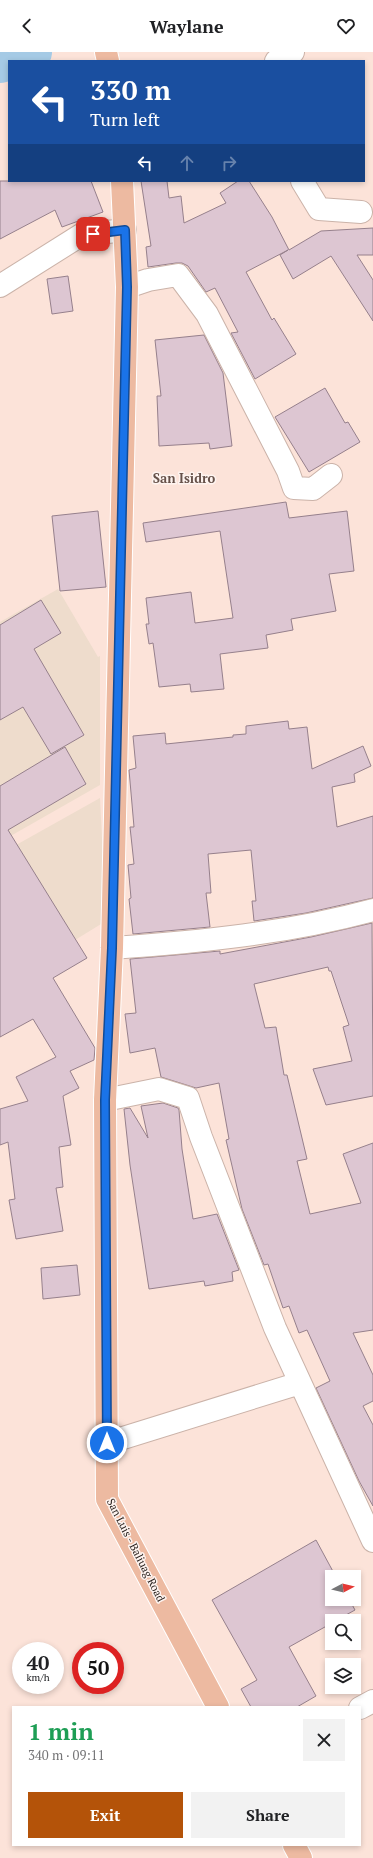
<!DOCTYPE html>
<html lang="en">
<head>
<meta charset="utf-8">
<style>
  :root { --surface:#fff; --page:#f2f2f2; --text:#202124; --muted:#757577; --accent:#b45309 }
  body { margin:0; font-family:"PT Serif",serif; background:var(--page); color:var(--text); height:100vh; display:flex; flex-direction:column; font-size:15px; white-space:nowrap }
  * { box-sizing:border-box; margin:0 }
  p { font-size:13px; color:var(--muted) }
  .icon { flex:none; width:22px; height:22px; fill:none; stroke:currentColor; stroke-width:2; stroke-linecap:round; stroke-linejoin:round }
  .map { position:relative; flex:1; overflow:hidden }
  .details { position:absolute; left:12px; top:1654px; width:349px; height:140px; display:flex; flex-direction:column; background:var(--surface); border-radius:0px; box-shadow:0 2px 6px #0003 }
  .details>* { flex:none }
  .guide { position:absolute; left:8px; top:8px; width:357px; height:122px; border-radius:0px; box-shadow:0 2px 6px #0003; background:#1a4fa0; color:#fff; overflow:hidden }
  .needle { width:26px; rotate:83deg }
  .tools { position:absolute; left:325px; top:1518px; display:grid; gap:8px }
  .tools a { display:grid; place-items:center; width:36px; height:36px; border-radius:0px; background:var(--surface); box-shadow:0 2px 6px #0003; font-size:20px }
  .speed { position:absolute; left:12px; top:1590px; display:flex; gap:8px; font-size:20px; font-weight:700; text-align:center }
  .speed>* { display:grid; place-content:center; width:52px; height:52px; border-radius:50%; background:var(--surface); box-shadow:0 2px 6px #0003; line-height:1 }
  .speed small { font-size:10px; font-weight:400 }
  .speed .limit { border:6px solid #d22; background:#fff; color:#111 }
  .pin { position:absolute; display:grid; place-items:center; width:34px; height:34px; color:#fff; margin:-17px; border-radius:8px; box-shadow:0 2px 6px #0006 }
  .me { position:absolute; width:44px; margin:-22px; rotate:0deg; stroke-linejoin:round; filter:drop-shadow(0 0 3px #0008) }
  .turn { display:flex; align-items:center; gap:14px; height:84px; padding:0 16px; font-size:18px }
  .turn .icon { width:52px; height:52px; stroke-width:2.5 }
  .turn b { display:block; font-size:28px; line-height:34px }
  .lanes { display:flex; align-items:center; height:38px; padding:0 16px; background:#0003; justify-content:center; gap:20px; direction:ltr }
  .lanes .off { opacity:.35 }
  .round { display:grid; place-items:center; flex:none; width:42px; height:42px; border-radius:0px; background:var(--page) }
  .headline { display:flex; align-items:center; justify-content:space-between; height:68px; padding:0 16px }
  h1 { font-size:24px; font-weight:700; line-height:30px; color:#1e9e55 }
  .action { display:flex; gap:8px; margin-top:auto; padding:8px 16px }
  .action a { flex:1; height:46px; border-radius:0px; background:var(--accent); color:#fff; font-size:16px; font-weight:700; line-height:46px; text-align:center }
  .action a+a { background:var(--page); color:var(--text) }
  header { display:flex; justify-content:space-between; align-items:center; height:52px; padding:0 16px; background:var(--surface); font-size:18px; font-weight:700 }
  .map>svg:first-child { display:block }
  .education { fill:#eedccc }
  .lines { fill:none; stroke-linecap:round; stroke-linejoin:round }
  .river { stroke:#a5cae5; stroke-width:44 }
  .building { fill:#ddc6d2; stroke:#96808c }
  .minor-casing { stroke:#cbb3a9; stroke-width:24 }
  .major-casing { stroke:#fff; stroke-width:24 }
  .minor { stroke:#fff; stroke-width:22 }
  .major { stroke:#edbaa1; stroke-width:22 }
  .route-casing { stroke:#114b97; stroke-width:10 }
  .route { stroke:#1a73e8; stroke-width:7 }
  .labels { text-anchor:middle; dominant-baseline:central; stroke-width:3; stroke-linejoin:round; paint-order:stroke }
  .street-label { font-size:11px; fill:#271f1b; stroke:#fef4f0 }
  .quarter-label { font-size:13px; font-weight:bold; fill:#665149; stroke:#fef4f0 }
</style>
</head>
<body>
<header><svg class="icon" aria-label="back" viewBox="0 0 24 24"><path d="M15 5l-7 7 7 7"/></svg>Waylane<svg class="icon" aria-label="heart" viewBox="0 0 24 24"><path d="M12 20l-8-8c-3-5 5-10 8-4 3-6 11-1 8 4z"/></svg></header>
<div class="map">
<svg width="373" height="1806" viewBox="0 0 373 1806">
  <rect width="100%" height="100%" fill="#fce3d9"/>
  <path class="education" d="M58 537 98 605 100 604V733L0 790V570Z
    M100 746 106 869 0 934V802Z"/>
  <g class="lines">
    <path class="river" d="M0 9 30 0"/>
  </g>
  <path class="building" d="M0 129H91L103 160 62 175 55 158 0 187Z
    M141 129H167L169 146 181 144 184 171 226 151 220 141 238 129H249L272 165 289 198 321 179 373 176V203H357L373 228V269L331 204 293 227 280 203 288 198 246 220 272 268 274 266 296 302 255 327 231 281 238 280 215 236 206 240 188 214 182 211H176L148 215 146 195 151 194Z
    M68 224 73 259 52 262 47 227Z
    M204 283 223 321 232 394 210 397 209 391 159 394 157 344H161L155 288Z
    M325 336 345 371 348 370 360 390 309 420 275 365Z
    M286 450 289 466 347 459 354 519 329 522 336 559 291 567 293 578 266 583 268 596 220 602 224 637 191 640 190 632 159 635 153 591 149 592 146 572H149L146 546 191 540 195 571 233 566 220 479 146 490 143 471Z
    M98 459 106 535 60 539 52 464Z
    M41 548 61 581 34 597 84 683 51 702 23 655 0 668V573Z
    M288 669 289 677 307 675 312 717 363 694 371 714 354 722 355 730 332 735 337 775 373 764V846L306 861 254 869 252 849H256L251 798 208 802 211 841H206L210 875 133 882 129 847 131 846 128 813 134 812 130 775H134L129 718 136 716 133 684 165 681 166 692 233 685V683L246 682V674Z
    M65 695 86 732 8 778 87 906 53 926 95 996 94 1008 70 1019 79 1036 63 1044 71 1093 59 1095 63 1135 56 1136 63 1179 16 1187 9 1148 15 1147 8 1090 0 1093V1057L28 1049 16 1025 56 1005 33 967 0 985V734Z
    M372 871 373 1044 326 1053 313 1017 352 1009 343 975 349 973 331 919H329L328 915 254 932 265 976 276 975 284 1023H287L307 1107 297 1109 310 1162 361 1151 343 1102 373 1091V1278L353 1281 373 1323V1349L363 1354 373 1373V1454L359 1429 316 1336 330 1329 307 1278 299 1281 289 1254 283 1256 268 1212 264 1213 242 1157 226 1088 229 1087 219 1031 196 1036 161 1025 155 996 130 1001 125 962 136 961 130 907 220 899V902L311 885Z
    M163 1051 178 1056 179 1058 182 1097 193 1167 217 1162 239 1218 232 1220 233 1229 205 1234 204 1229 149 1237 130 1113 124 1057 130 1056 148 1086 141 1054Z
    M77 1213 80 1243 43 1247 41 1216Z
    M316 1488 336 1525H332V1547H349L355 1558 335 1569H332V1571L289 1595 316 1644 297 1655H251L241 1637 257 1628 212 1548Z"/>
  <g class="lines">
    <defs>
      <path id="minor" d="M276 9 293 0
        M302 129 319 157 361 160
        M0 234 81 183 125 178
        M127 235 148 228 178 223 207 262 288 419 294 436 313 437 331 423
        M112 896C200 890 288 881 373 858
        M105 1048 159 1037 188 1046 201 1085 275 1276 373 1489
        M107 1391 300 1331
        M360 1656 373 1649"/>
      <path id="major" d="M106 0 108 9
        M122 129 127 235 112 896 105 1048 107 1447 218 1655
        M294 1793 301 1806"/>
    </defs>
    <use href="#minor" class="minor-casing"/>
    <use href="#major" class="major-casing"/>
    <use href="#minor" class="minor"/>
    <use href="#major" class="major"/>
  </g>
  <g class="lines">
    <defs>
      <path id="route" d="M93 182 125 178 127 235 112 896 105 1048 107 1391"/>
    </defs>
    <use href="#route" class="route-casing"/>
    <use href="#route" class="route"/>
  </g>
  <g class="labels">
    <g class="street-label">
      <text transform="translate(136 1498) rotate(63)">San Luis - Baliuag Road</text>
    </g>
    <g class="quarter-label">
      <text x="184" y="426">San Isidro</text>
    </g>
  </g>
</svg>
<div class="tools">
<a><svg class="needle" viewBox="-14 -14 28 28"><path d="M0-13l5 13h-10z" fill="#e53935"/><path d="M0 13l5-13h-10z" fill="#757577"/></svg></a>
<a><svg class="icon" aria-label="search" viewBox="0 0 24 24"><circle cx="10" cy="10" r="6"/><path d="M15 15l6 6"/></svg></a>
<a><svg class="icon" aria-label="layers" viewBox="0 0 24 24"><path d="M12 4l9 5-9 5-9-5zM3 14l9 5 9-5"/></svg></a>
</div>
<div class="speed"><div>40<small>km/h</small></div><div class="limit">50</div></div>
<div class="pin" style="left:93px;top:182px;background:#d93025"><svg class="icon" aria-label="arrive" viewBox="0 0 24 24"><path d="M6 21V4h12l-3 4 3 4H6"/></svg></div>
<svg class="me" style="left:107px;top:1391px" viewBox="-20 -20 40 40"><circle r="17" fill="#1a73e8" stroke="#fff" stroke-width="3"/><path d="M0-11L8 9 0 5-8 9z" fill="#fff"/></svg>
<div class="guide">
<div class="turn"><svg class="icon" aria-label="left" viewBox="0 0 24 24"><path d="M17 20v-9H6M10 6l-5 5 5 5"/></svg><div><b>330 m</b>Turn left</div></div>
<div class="lanes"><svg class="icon" aria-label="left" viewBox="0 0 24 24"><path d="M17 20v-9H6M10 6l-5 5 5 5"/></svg><svg class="icon off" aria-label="ahead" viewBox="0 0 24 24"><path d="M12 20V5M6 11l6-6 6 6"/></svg><svg class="icon off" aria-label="right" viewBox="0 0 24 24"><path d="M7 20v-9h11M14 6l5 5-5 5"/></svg></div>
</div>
<section class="details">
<div class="headline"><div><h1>1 min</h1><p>340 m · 09:11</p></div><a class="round"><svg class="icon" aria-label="close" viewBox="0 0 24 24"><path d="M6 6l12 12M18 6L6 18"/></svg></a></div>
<div class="action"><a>Exit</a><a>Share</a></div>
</section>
</div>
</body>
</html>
